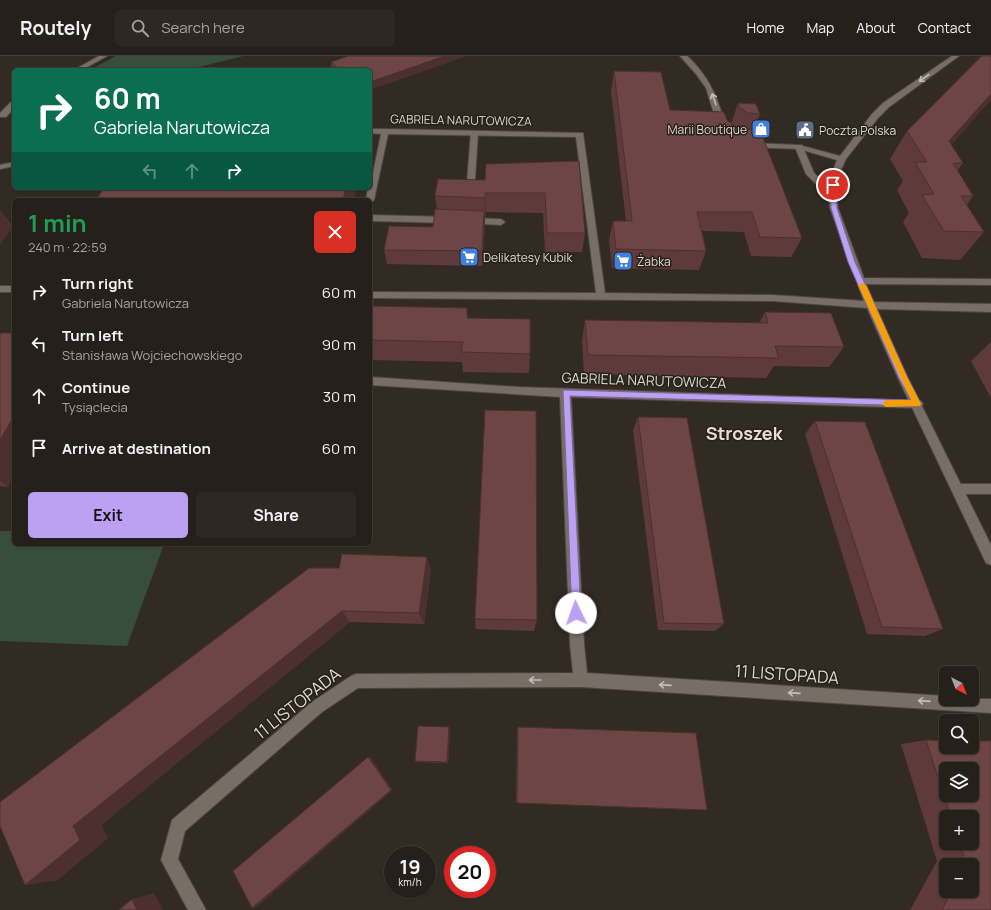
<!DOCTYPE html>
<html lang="en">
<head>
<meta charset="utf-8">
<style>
  :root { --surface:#26201b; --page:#2e2824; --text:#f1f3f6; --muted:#a4a3a3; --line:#423e3a; --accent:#bca0f2 }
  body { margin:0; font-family:Manrope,sans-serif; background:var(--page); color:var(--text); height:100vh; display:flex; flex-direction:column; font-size:15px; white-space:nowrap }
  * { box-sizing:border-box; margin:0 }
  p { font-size:13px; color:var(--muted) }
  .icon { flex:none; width:22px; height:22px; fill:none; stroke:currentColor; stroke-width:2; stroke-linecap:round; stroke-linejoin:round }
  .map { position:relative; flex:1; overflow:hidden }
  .side { position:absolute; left:12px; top:142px; width:360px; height:348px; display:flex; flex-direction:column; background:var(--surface); border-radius:6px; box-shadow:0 1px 3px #0004,0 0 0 1px var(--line) }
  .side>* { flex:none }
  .guide { position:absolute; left:12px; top:12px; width:360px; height:122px; border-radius:6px; box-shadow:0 1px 3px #0004,0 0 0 1px var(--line); background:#0b6e4f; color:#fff; overflow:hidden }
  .needle { width:26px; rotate:138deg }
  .buttons { position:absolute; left:939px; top:610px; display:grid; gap:8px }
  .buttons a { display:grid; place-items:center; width:40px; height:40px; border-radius:6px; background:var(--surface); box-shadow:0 1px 3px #0004,0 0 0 1px var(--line); font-size:20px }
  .speed { position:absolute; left:384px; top:790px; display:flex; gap:8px; font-size:20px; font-weight:700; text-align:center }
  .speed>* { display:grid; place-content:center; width:52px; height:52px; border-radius:50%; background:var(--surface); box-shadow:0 1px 3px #0004,0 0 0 1px var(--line); line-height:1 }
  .speed small { font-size:10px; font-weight:400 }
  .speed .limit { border:6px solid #d22; background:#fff; color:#111 }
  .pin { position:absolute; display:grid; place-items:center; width:34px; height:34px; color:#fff; margin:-17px; border:2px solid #fff; border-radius:50%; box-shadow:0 1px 4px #0007 }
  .me { position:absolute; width:44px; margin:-22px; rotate:357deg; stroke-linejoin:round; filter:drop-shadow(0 0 3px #0008) }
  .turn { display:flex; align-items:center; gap:14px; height:84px; padding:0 16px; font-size:18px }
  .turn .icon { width:52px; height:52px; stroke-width:2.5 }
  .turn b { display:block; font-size:28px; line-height:34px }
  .lanes { display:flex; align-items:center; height:38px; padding:0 16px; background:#0003; justify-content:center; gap:20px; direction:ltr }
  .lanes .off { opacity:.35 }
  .round { display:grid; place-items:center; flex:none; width:42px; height:42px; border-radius:6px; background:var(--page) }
  .head { display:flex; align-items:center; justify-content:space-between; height:68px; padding:0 16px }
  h1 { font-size:24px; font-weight:700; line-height:30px; color:#1e9e55 }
  .cta { display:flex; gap:8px; margin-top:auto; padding:8px 16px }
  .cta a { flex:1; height:46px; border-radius:6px; background:var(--accent); color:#111; font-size:16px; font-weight:700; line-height:46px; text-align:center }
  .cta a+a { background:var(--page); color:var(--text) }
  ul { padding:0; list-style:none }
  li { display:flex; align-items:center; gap:12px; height:52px; padding:0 16px }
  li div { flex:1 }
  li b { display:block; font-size:15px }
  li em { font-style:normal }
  header { display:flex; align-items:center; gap:24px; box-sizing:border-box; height:56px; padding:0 20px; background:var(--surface); border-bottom:1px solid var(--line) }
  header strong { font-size:19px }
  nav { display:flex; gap:22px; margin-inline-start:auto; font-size:14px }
  .search { width:280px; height:36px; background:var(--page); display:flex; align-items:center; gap:10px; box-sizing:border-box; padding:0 14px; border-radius:6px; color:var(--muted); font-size:15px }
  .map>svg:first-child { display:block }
  .green { fill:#374e3c }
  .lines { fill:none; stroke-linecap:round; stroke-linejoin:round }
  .service-casing { stroke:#4d4741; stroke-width:2 }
  .minor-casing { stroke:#4d4741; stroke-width:2 }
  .service { fill:#776f66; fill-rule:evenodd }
  .minor { fill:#776f66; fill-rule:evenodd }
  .wall { fill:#5e3b3a; fill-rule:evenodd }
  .shaded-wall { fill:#4c3030 }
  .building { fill:#6d4544; stroke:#4c3030; fill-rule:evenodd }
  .oneway { stroke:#c4beb8 }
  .route { fill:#bca0f2; stroke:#7a689d }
  .slow { fill:#f59e0b }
  .labels { text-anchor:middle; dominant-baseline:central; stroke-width:3; stroke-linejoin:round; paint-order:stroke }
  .far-street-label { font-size:12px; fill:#ddd9d4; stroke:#28211a }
  .far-poi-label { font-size:12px; fill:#ddd9d4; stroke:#28211a; text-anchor:start }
  .street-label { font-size:14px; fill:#ddd9d4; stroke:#28211a }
  .near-street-label { font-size:17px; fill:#ddd9d4; stroke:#28211a }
  .district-label { font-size:18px; font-weight:bold; fill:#e8ded4; stroke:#28211a }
</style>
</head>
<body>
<header>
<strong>Routely</strong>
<div class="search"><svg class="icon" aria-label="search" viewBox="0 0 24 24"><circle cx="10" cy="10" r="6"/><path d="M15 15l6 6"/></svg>Search here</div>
<nav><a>Home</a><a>Map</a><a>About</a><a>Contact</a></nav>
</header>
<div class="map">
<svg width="991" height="854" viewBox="0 0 991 854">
  <rect width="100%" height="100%" fill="#322b24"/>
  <path class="green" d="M116 0H243L187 14H90Z
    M0 475H14V488H164L127 590 0 585Z"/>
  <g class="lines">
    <defs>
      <path id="service" d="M99 0H107L82 14H74Z
        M11 46H14V52L6 61H0V57Z
        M471 75 478 77 474 139 470 142 466 139Z
        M796 89H802L814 117 835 137V141H829L806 118 795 91Z
        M14 106V110L0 113V109Z
        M370 159 449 161 453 164 449 167 370 165Z
        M469 162 501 163 505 166 501 169 466 167V163Z
        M370 321 519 331 921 345 923 348 921 351 917 352 571 341 584 588 587 617 946 640V643H991V657L581 631 358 632 322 656 185 775 178 803 206 854H188L161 804 172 764 312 646 351 620 356 618 573 617 570 588 560 341 370 329Z
        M958 428H991V438H958L954 437 952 433 954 429Z"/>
      <path id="minor" d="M680 0H687C709 20 718 42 726 71L725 73 718 71 706 32 696 18Z
        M952 0H959L889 51 878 62 846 103 838 120 836 139 838 152 864 222 991 223V229L866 228 874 246 991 248V256L877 253 908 322 991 489V509L986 507 898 322 867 252 773 245 370 242V236L596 237 576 81 388 78 374 144 370 147V144H366L368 132H370L381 78 370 77V73H385L583 77 605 237 773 239 864 245 830 152C827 134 830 121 837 104L799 93 750 91 746 89 750 87 799 89 840 100 872 58 883 47Z
        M0 230H14V236H0Z"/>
    </defs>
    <use href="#service" class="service-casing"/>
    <use href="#minor" class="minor-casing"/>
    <use href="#service" class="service"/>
    <use href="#minor" class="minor"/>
  </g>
  <path class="wall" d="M980 0H991L951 89 963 107 957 115 973 140 967 149 984 176 960 204 922 202 903 166 909 157 897 134 903 125 890 103 907 75 981 0Z
    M331 6 370 14H333L332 13Z
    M614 15 670 54 727 64 731 68 738 47 760 58 754 73 802 182 791 201 751 200 744 176 702 175 706 195 699 214 612 212 609 184 613 165H626L611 35Z
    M579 105 585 177 582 196H545L543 157 486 156 485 161V170L482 210 387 208 384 194 433 171 437 153 435 140 485 124Z
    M370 230 374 245 372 250 467 252 468 262 530 298 529 317 463 316 462 306 370 304Z
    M765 256 844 291 829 311 774 310 766 322 584 318 582 285 585 264 759 267Z
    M0 277H14V420L8 431 0 430Z
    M991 286V342L971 305Z
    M638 361 724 568 715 575 658 574 633 374Z
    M815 365 943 573 925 580 867 578 805 378Z
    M309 512 431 514 424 568 350 566 101 769 108 782 57 824 25 829Z
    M475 563 537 564 534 575 476 573Z
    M518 671 697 754 516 747 517 675Z
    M450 673 448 707 417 706 415 705Z
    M926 684 946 685V691H972V685H991V854H910L937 805 901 688ZM946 713H972V739H946ZM946 761H972V787H946ZM946 809H972V835H946Z"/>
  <path class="shaded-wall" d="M445 0H467L370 34V26Z
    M991 38V44L930 113 949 85Z
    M346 132H357L354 144H343Z
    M485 137 486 156 485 161Z
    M0 154 13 170 0 189Z
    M484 155 485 170 482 210V195Z
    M370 230 374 245 370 264Z
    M14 360V420L8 431 0 425V384Z
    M427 501 431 514 424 568 419 557Z
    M342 555 350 566 101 769 108 782 57 824 25 829 73 770Z
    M449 671 450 673 448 707 447 706Z
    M368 701 371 702 393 734 258 850 252 852Z
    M154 837 163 854H137L132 843Z"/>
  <path class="building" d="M348 0H445L370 26V14H340L331 6Z
    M982 0H991V38L949 85 963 107H953L973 140H961L984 176 944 175 922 139 934 138 915 106H927L907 75Z
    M614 15 661 16 670 54 724 56 727 64 738 73 760 74 802 182 760 181 752 156H697L706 195 616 193 613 165H632Z
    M738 47 756 48 760 58 748 57 740 52Z
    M579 105 585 177H547L545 137H485V142L435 140 438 123 485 124 486 108Z
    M104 132H346L343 144H96Z
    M435 153 484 155 482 195 384 194 389 170 433 171Z
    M370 250 467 252V262L530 263V298L461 296 463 286 370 284Z
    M765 256 831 257 844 291 775 290 779 302 588 299 585 264 768 267Z
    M0 277H14V360L0 384Z
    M485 354 536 355 537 564 475 563Z
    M638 361 687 362 724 568 664 567Z
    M815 365 865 366 943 573 882 571Z
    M342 498 427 501 419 557 342 555 73 770 80 784 25 829 0 770V746L309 512H339Z
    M418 670 449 671 447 706 415 705Z
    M518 671 696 677 707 754 517 747Z
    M926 684 946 685V691H972V685H991V854H942L952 835H972V809H966V808L960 787H972V761H951ZM946 713H972V739H946Z
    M368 701 391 734 252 852 233 815Z
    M132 843 137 854H119Z"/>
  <defs><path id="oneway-shaft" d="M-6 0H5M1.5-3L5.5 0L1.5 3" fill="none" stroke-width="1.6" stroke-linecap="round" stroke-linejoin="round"/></defs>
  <g class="oneway">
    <use href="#oneway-shaft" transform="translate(924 22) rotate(145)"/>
    <use href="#oneway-shaft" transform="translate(714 43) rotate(-109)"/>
    <use href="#oneway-shaft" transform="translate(535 624) rotate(180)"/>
    <use href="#oneway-shaft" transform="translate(665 629) rotate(-176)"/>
    <use href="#oneway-shaft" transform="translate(794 637) rotate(-176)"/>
    <use href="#oneway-shaft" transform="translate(924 645) rotate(-176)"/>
  </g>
  <path class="route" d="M833 127 836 129 837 152 855 206 907 321 921 348 920 350 570 340 581 557 579 560 576 562 572 560 563 334 911 344 899 322 848 206 831 152 830 129Z"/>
  <path class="slow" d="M862 227 866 229 907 321 921 348 920 350 886 351 882 348 886 344H911L858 229Z"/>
  <defs>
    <symbol id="shop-square" viewBox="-11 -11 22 22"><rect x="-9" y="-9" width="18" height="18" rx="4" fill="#3f7fe0" stroke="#28211a"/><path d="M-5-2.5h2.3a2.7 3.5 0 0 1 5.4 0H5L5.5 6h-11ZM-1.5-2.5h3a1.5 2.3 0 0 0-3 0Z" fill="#fff"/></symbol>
    <symbol id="civic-square" viewBox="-11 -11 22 22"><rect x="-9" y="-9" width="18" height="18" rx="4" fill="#5c6f8a" stroke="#28211a"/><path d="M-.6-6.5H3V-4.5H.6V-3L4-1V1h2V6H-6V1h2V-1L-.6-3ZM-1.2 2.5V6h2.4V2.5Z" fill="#fff"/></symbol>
    <symbol id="supermarket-square" viewBox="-11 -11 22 22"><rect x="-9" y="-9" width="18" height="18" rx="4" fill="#3f7fe0" stroke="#28211a"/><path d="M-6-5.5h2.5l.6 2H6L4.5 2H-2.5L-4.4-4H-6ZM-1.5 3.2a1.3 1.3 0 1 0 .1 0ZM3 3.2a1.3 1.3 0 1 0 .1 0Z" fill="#fff"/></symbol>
  </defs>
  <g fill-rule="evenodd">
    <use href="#shop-square" x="750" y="62" width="22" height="22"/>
    <use href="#civic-square" x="794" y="63" width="22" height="22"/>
    <use href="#supermarket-square" x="458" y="190" width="22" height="22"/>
    <use href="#supermarket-square" x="612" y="194" width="22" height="22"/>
  </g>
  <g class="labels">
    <g class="far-street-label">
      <text transform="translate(461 64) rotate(1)">GABRIELA NARUTOWICZA</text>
    </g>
    <g class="far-poi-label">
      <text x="747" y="73" text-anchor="end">Marii Boutique</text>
      <text x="819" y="74">Poczta Polska</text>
      <text x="483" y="201">Delikatesy Kubik</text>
      <text x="637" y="205">Żabka</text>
    </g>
    <g class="street-label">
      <text transform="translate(644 324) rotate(2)">GABRIELA NARUTOWICZA</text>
    </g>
    <g class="near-street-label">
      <text transform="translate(787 618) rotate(4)">11 LISTOPADA</text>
      <text transform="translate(297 647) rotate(-38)">11 LISTOPADA</text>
    </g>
    <g class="district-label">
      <text x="744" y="377">Stroszek</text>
    </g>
  </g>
</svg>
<div class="buttons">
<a><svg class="needle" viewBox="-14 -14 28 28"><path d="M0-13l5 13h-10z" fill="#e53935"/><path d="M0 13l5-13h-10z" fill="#a4a3a3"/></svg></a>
<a><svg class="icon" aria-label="search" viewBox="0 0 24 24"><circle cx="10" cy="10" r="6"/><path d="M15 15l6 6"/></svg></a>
<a><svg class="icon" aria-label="layers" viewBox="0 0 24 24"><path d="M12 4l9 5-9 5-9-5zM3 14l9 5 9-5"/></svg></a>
<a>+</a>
<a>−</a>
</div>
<div class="speed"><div>19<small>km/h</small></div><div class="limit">20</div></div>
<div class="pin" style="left:833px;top:129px;background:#d93025"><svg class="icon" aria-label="arrive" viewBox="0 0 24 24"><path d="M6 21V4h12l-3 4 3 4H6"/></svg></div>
<svg class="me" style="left:576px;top:557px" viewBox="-20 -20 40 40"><circle r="19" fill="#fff"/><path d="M0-13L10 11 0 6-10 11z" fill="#bca0f2"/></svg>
<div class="guide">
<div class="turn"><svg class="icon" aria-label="right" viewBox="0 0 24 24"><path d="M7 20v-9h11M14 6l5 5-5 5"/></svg><div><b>60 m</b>Gabriela Narutowicza</div></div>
<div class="lanes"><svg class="icon off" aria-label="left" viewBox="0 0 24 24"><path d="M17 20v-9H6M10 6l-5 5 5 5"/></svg><svg class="icon off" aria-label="ahead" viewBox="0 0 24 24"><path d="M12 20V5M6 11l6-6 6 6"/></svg><svg class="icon" aria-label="right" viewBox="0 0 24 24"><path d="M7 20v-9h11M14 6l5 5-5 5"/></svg></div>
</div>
<section class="side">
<div class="head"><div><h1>1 min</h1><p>240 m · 22:59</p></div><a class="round" style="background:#d93025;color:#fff"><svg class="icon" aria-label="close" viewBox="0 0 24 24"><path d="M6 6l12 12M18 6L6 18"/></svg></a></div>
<ul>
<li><svg class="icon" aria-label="right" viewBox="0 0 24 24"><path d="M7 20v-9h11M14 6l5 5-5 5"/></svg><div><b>Turn right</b><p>Gabriela Narutowicza</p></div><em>60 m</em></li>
<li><svg class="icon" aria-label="left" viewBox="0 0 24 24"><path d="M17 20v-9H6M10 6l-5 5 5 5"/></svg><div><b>Turn left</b><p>Stanisława Wojciechowskiego</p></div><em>90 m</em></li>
<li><svg class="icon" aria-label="ahead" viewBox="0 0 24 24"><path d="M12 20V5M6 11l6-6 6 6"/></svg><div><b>Continue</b><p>Tysiąclecia</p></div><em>30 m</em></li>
<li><svg class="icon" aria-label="arrive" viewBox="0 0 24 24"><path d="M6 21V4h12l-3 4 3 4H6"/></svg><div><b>Arrive at destination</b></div><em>60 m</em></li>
</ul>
<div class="cta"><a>Exit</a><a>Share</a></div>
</section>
</div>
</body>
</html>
